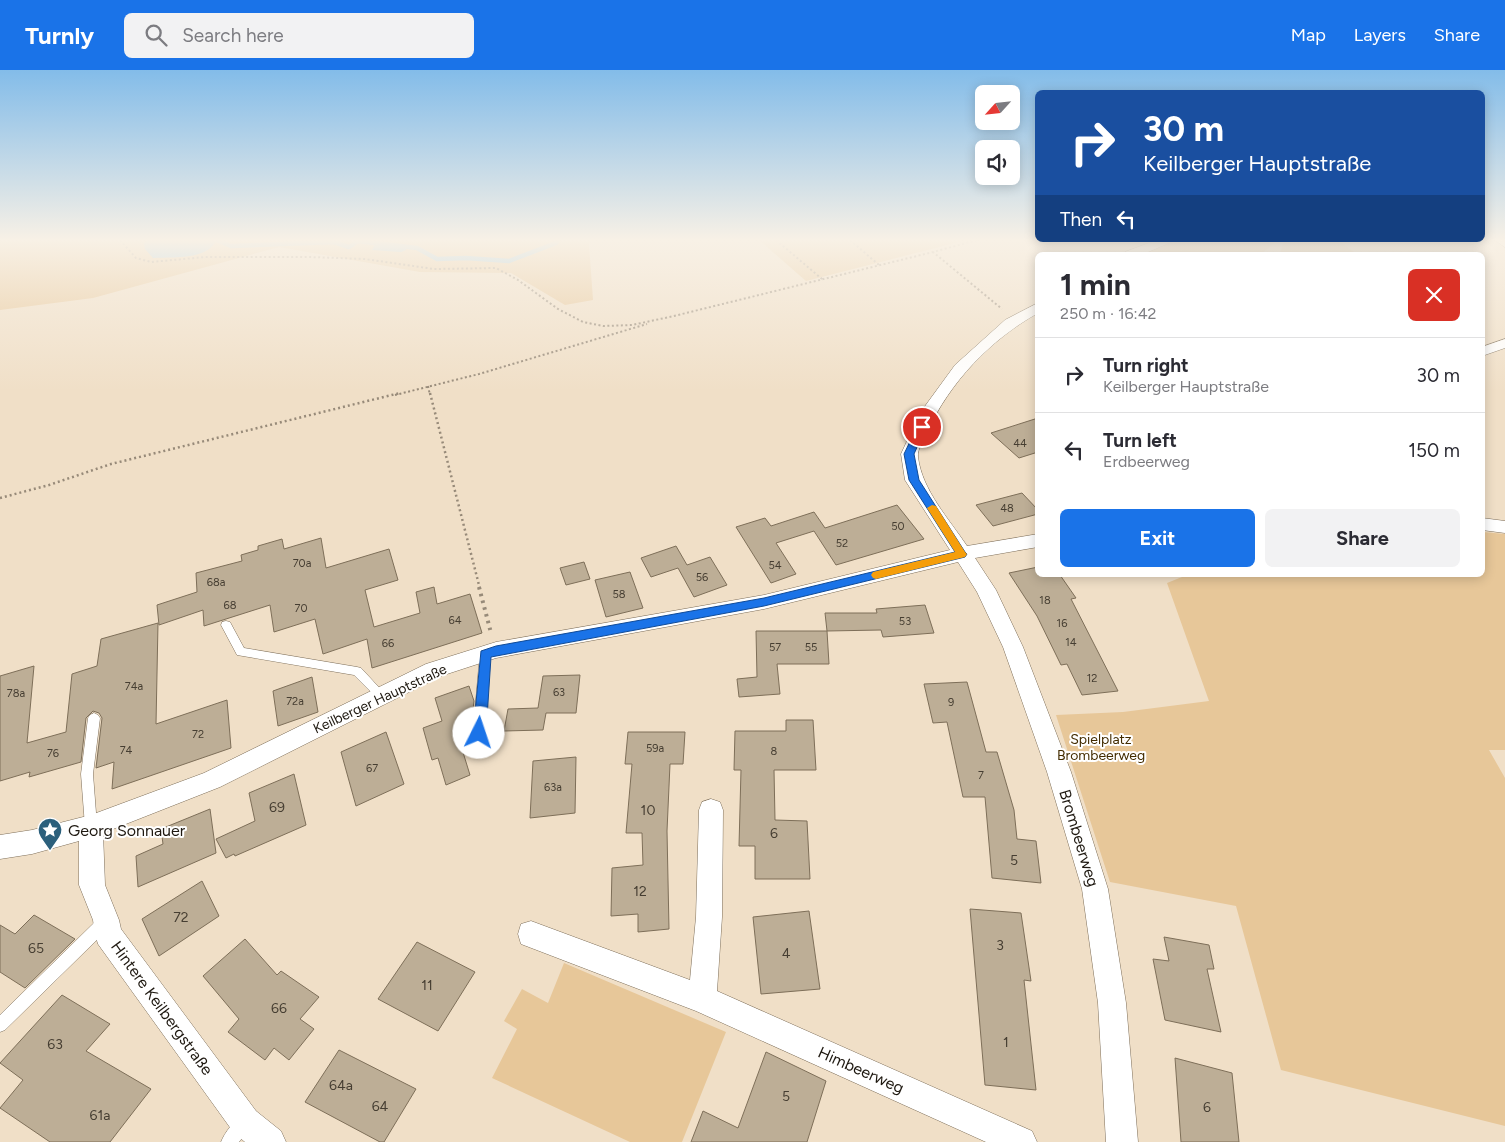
<!DOCTYPE html>
<html lang="en">
<head>
<meta charset="utf-8">
<style>
  :root { --surface:#fff; --page:#f2f2f3; --text:#2b2b33; --muted:#7c7c81; --line:#e1e1e2; --accent:#1a73e8 }
  body { margin:0; font-family:Figtree,sans-serif; background:var(--page); color:var(--text); height:100vh; display:flex; flex-direction:column; font-size:19px; white-space:nowrap }
  * { box-sizing:border-box; margin:0 }
  p { font-size:16px; color:var(--muted) }
  .icon { flex:none; width:28px; height:28px; fill:none; stroke:currentColor; stroke-width:2; stroke-linecap:round; stroke-linejoin:round }
  .map { position:relative; flex:1; overflow:hidden }
  .drawer { position:absolute; left:1035px; top:182px; width:450px; height:325px; display:flex; flex-direction:column; background:var(--surface); border-radius:8px; box-shadow:0 2px 12px #0003 }
  .drawer>* { flex:none }
  .guide { position:absolute; left:1035px; top:20px; width:450px; height:152px; border-radius:8px; box-shadow:0 2px 12px #0003; background:#1a4fa0; color:#fff; overflow:hidden }
  .needle { width:32px; rotate:243deg }
  .tools { position:absolute; left:975px; top:15px; display:grid; gap:10px }
  .tools a { display:grid; place-items:center; width:45px; height:45px; border-radius:8px; background:var(--surface); box-shadow:0 2px 12px #0003; font-size:25px }
  .pin { position:absolute; display:grid; place-items:center; width:42px; height:42px; color:#fff; margin:-21px; border:2px solid #fff; border-radius:50%; box-shadow:0 1px 5px #0007 }
  .me { position:absolute; width:55px; margin:-28px; rotate:4deg; stroke-linejoin:round; filter:drop-shadow(0 0 4px #0008) }
  .turn { display:flex; align-items:center; gap:18px; height:105px; padding:0 25px; font-size:22px }
  .turn .icon { width:65px; height:65px; stroke-width:2.5 }
  .turn b { display:block; font-size:35px; line-height:42px }
  .then { display:flex; align-items:center; height:48px; padding:0 25px; background:#0003; gap:10px; font-size:19px }
  .round { display:grid; place-items:center; flex:none; width:52px; height:52px; border-radius:8px; background:var(--page) }
  .head { display:flex; align-items:center; justify-content:space-between; height:85px; padding:0 25px }
  h1 { font-size:30px; font-weight:700; line-height:38px }
  .primary-button { display:flex; gap:10px; margin-top:auto; padding:10px 25px }
  .primary-button a { flex:1; height:58px; border-radius:8px; background:var(--accent); color:#fff; font-size:20px; font-weight:700; line-height:58px; text-align:center }
  .primary-button a+a { background:var(--page); color:var(--text) }
  ul { padding:0; list-style:none }
  li { display:flex; align-items:center; gap:15px; height:75px; padding:0 25px; border-top:1px solid var(--line) }
  li div { flex:1 }
  li b { display:block; font-size:19px }
  li em { font-style:normal }
  header { display:flex; align-items:center; gap:30px; box-sizing:border-box; height:70px; padding:0 25px; background:var(--accent); color:#fff }
  header strong { font-size:24px }
  nav { display:flex; gap:28px; margin-inline-start:auto; font-size:18px }
  .search { width:350px; height:45px; background:var(--page); display:flex; align-items:center; gap:12px; box-sizing:border-box; padding:0 18px; border-radius:8px; color:var(--muted); font-size:19px }
  .map>svg:first-child { display:block }
  .green { fill:#e7c799 }
  .water { fill:#8cc7ea }
  .lines { fill:none; stroke-linecap:round; stroke-linejoin:round }
  .stream { stroke:#8cc7ea; stroke-width:4.5 }
  .building { fill:#bdae96; stroke:#7e6f59 }
  .lane-casing { stroke:#7e6f5a; stroke-width:1 }
  .street-casing { stroke:#7e6f5a; stroke-width:1 }
  .path-far2 { stroke:#978a79; stroke-width:2; stroke-dasharray:2 2.5; stroke-linecap:butt }
  .path-far1 { stroke:#978a79; stroke-width:2.5; stroke-dasharray:2 3; stroke-linecap:butt }
  .path { stroke:#978a79; stroke-width:4; stroke-dasharray:2.5 4.5; stroke-linecap:butt }
  .lane { fill:#fff; fill-rule:evenodd }
  .street { fill:#fff; fill-rule:evenodd }
  .route { fill:#1a73e8; stroke:#114b97 }
  .slow { fill:#f59e0b }
  .labels { text-anchor:middle; dominant-baseline:central; stroke-width:4; stroke-linejoin:round; paint-order:stroke }
  .number-label { font-size:11px; fill:#463e32 }
  .street-label { font-size:14px; fill:#1e1810; stroke:#fff }
  .park-label { font-size:14px; fill:#432c00; stroke:#fff }
  .near-number-label { font-size:14px; fill:#463e32 }
  .near-poi-label { font-size:16px; fill:#1e1810; stroke:#fff; text-anchor:start }
  .near-street-label { font-size:16px; fill:#1e1810; stroke:#fff }
</style>
</head>
<body>
<header>
<strong>Turnly</strong>
<div class="search"><svg class="icon" aria-label="search" viewBox="0 0 24 24"><circle cx="10" cy="10" r="6"/><path d="M15 15l6 6"/></svg>Search here</div>
<nav><a>Map</a><a>Layers</a><a>Share</a></nav>
</header>
<div class="map">
<svg width="1505" height="1072" viewBox="0 0 1505 1072">
  <rect width="100%" height="100%" fill="#f0dfc7"/>
  <path class="green" d="M0 170H592L589 174 593 230 565 235 511 203 420 202 279 177 93 228 0 240Z
    M759 170H967L806 211Z
    M1179 170H1275L1277 171 1260 185H1139Z
    M1280 170H1339L1357 185H1280L1283 172Z
    M1483 462 1505 464V680H1489L1505 708V1056L1281 1000 1236 836 1110 812 1056 645 1123 642 1209 631 1167 513 1187 505H1482Z
    M564 893 726 962 682 1072H630L492 1008 517 959 504 951 522 919 548 933Z"/>
  <path class="water" d="M147 170H214L215 172C206 190 170 187 153 188L145 179 144 173Z
    M376 173 406 176V180L401 182 372 180Z"/>
  <g class="lines">
    <path class="stream" d="M217 170 231 176 334 172 349 177 358 171 417 178 437 189 466 188 509 191 556 173 558 170"/>
  </g>
  <path class="building" d="M1038 348V382L1019 388 991 363Z
    M1022 423 1038 440V444L993 456 976 435Z
    M897 435 924 469 836 495 814 461 776 473 796 504 771 513 736 457 765 448 771 456 814 442 825 458Z
    M321 468 326 498 389 479 398 510 365 520 374 557 420 543 416 522 434 517 437 534 470 524 482 563 372 598 367 569 323 584 315 549 274 562 270 535 204 556 203 540 159 555 157 535 197 522 196 503 242 491 241 485 258 480V476L282 469 284 479Z
    M676 476 687 495 710 487 727 515 694 527 678 498 651 507 641 488Z
    M584 492 590 509 566 515 560 498Z
    M1038 497V505H1060L1076 528 1071 529 1118 621 1082 625 1067 594 1061 595 1037 546 1009 503Z
    M630 502 643 538 606 547 595 510Z
    M925 535 934 563 883 567 881 560 827 561 825 543H877L876 539Z
    M158 553 156 654 227 630 231 678 112 719 114 692 96 698 102 648 99 643 93 641 86 648 81 692 29 707 30 702 0 711V606L34 596 27 673 66 662 72 604 97 596 101 569Z
    M756 561H827L829 594H777L780 624 739 627 737 609 757 607Z
    M580 605 576 643H546L543 660 504 661 508 639 538 638 543 606Z
    M312 607 318 642 278 656 273 621Z
    M967 612 986 682H997L1014 740 1017 769 1036 771 1041 813 992 808 985 727H963L947 652 933 653 924 614Z
    M469 616 474 631 473 639 462 643 472 674 462 679 470 705 446 715 438 688 432 690 423 658 442 651 435 628Z
    M786 650H813L816 700H774L775 750 807 751 810 809H755V776H739L741 700H734L735 661H786Z
    M386 662 404 714 356 736 341 682Z
    M628 662H685L683 694H670L667 761 669 859 638 862V844L611 846 612 798 643 795 642 763H626L632 694H625Z
    M576 687 575 743 530 748 533 691Z
    M294 704 306 755 235 786 234 784 226 788 216 769 255 751 249 723Z
    M210 739 216 783 138 817 136 786 163 774 161 759Z
    M202 811 219 846 159 886 142 849Z
    M970 839 1021 843 1031 911 1024 910 1036 1020 985 1015Z
    M809 841 820 919 761 924 753 847Z
    M34 845 75 869 25 918 0 902V855L15 864Z
    M1164 867 1209 875 1214 899H1207L1221 962 1165 950 1153 889 1169 891Z
    M245 869 277 905 281 901 319 927 300 949 314 959 289 990 274 978 265 990 228 962 239 949 203 906Z
    M417 872 475 902 438 961 378 929Z
    M62 925 110 954 86 981 151 1019 110 1072H50L0 1038 23 1010 0 993Z
    M339 980 416 1019 384 1072H380L305 1032Z
    M766 982 826 1011 807 1072H691L703 1041 738 1058Z
    M1175 988 1232 1003 1239 1072H1181Z"/>
  <g class="lines">
    <defs>
      <path id="lane" d="M226 551 230 552 244 578 357 597 361 598 387 626 386 629 382 631 378 629 354 605 237 585 221 555 222 552Z
        M485 580 489 581 490 584 485 663 483 666 479 668 475 666 473 663 480 584 481 581Z
        M94 643 98 645 100 648 93 704 97 756 95 760 91 762 87 760 85 756 81 704 88 648 90 645Z
        M104 846 109 848 111 853 109 858 5 960 0 962V945L99 848Z
        M244 1046 249 1049 252 1054 249 1059 239 1072H221C225 1062 234 1050 244 1046Z"/>
      <path id="street" d="M1157 170H1176L1141 185H1123L1125 182Z
        M1495 170H1505V177Z
        M1038 233V243C990 270 950 312 927 362 924 369 917 379 918 387 922 420 949 449 967 476L1038 464V477L975 488 996 520 1023 577 1071 702 1108 819 1126 933 1138 1072H1106L1098 933 1082 819 1047 702 1003 577 977 522 958 492 764 539 496 588 441 606 220 717 103 763 105 815 119 850 121 859 256 1041 281 1061 286 1072H245L234 1063 98 874 95 864 93 850 79 815V771L32 784 0 789V765L32 760 91 745 204 703 426 594 496 572 764 525 950 480 905 410 901 384 920 343 955 295 1005 250Z
        M1505 269V278L1482 286V277Z
        M1482 448 1505 451V463L1482 460Z
        M711 729 720 732 723 740 722 847 717 921 1032 1061 1037 1072H986L696 941 521 874 518 864 521 854 531 851 690 910 696 847 699 740 702 732Z"/>
    </defs>
    <use href="#lane" class="lane-casing"/>
    <use href="#street" class="street-casing"/>
    <path class="path-far2" d="M120 170 136 188 151 192 205 187H310L365 189 434 199 496 198 518 210 558 239 583 252 603 256 632 255 674 246 933 182
      M776 170 822 209
      M850 170 879 195
      M977 170 933 182 1002 239
      M428 316 430 325
      M395 325 479 304 647 254"/>
    <path class="path-far1" d="M430 323 480 519
      M0 428 49 415 111 394 400 323"/>
    <path class="path" d="M479 517 491 563"/>
    <use href="#lane" class="lane"/>
    <use href="#street" class="street"/>
  </g>
  <linearGradient id="sky" x2="0" y2="1"><stop stop-color="#83bce9"/><stop offset="0.53" stop-color="#f8f1e6"/><stop offset="1" stop-color="#f8f1e6" stop-opacity="0"/></linearGradient>
  <rect width="1505" height="321" fill="url(#sky)"/>
  <path class="route" d="M922 354 926 357 914 384 919 410 965 482 967 484 965 487 764 536 491 587 486 663 484 667 479 669 475 667 473 663 481 581 496 576 764 528 955 482 909 410 904 384 917 357Z"/>
  <path class="slow" d="M932 435 936 436 965 482 967 484 965 487 876 509 873 508 871 505 873 502 955 482 927 438Z"/>
  <defs>
    <symbol id="sight-pin" viewBox="-11 -11 22 30"><path d="M0 17L-7.5 6A9.5 9.5 0 1 1 7.5 6Z" fill="#2c607c" stroke="#fff"/><path d="M0-6L1.8-2.2L6-1.7L2.9 1.2L3.7 5.4L0 3.3L-3.7 5.4L-2.9 1.2L-6-1.7L-1.8-2.2Z" fill="#fff"/></symbol>
  </defs>
  <g fill-rule="evenodd">
    <use href="#sight-pin" x="36" y="746" width="28" height="38"/>
  </g>
  <g class="labels">
    <g class="number-label">
      <text x="1020" y="373">44</text>
      <text x="1007" y="438">48</text>
      <text x="898" y="456">50</text>
      <text x="842" y="473">52</text>
      <text x="302" y="493">70a</text>
      <text x="775" y="495">54</text>
      <text x="702" y="507">56</text>
      <text x="216" y="512">68a</text>
      <text x="619" y="524">58</text>
      <text x="1045" y="530">18</text>
      <text x="230" y="535">68</text>
      <text x="301" y="538">70</text>
      <text x="455" y="550">64</text>
      <text x="905" y="551">53</text>
      <text x="1062" y="553">16</text>
      <text x="1071" y="572">14</text>
      <text x="388" y="573">66</text>
      <text x="775" y="577">57</text>
      <text x="811" y="577">55</text>
      <text x="1092" y="608">12</text>
      <text x="134" y="616">74a</text>
      <text x="559" y="622">63</text>
      <text x="16" y="623">78a</text>
      <text x="295" y="631">72a</text>
      <text x="951" y="632">9</text>
      <text x="198" y="664">72</text>
      <text x="655" y="678">59a</text>
      <text x="126" y="680">74</text>
      <text x="774" y="681">8</text>
      <text x="53" y="683">76</text>
      <text x="372" y="698">67</text>
      <text x="981" y="705">7</text>
      <text x="553" y="717">63a</text>
    </g>
    <g class="street-label">
      <text transform="translate(380 629) rotate(-25)">Keilberger Hauptstraße</text>
    </g>
    <g class="park-label">
      <text x="1101" y="669">Spielplatz<tspan x="1101" dy="16">Brombeerweg</tspan></text>
    </g>
    <g class="near-number-label">
      <text x="277" y="737">69</text>
      <text x="648" y="740">10</text>
      <text x="774" y="763">6</text>
      <text x="1014" y="790">5</text>
      <text x="640" y="821">12</text>
      <text x="181" y="847">72</text>
      <text x="1000" y="875">3</text>
      <text x="36" y="878">65</text>
      <text x="786" y="883">4</text>
      <text x="427" y="915">11</text>
      <text x="279" y="938">66</text>
      <text x="1006" y="972">1</text>
      <text x="55" y="974">63</text>
      <text x="341" y="1015">64a</text>
      <text x="786" y="1026">5</text>
      <text x="380" y="1036">64</text>
      <text x="1207" y="1037">6</text>
      <text x="100" y="1045">61a</text>
    </g>
    <g class="near-poi-label">
      <text x="68" y="760">Georg Sonnauer</text>
    </g>
    <g class="near-street-label">
      <text transform="translate(1079 768) rotate(73)">Brombeerweg</text>
      <text transform="translate(162 938) rotate(54)">Hintere Keilbergstraße</text>
      <text transform="translate(861 1000) rotate(24)">Himbeerweg</text>
    </g>
  </g>
</svg>
<div class="tools">
<a><svg class="needle" viewBox="-14 -14 28 28"><path d="M0-13l5 13h-10z" fill="#e53935"/><path d="M0 13l5-13h-10z" fill="#7c7c81"/></svg></a>
<a><svg class="icon" aria-label="sound" viewBox="0 0 24 24"><path d="M4 9h4l5-4v14l-5-4H4zM17 9q2 3 0 6"/></svg></a>
</div>
<div class="pin" style="left:922px;top:357px;background:#d93025"><svg class="icon" aria-label="arrive" viewBox="0 0 24 24"><path d="M6 21V4h12l-3 4 3 4H6"/></svg></div>
<svg class="me" style="left:479px;top:663px" viewBox="-20 -20 40 40"><circle r="19" fill="#fff"/><path d="M0-13L10 11 0 6-10 11z" fill="#1a73e8"/></svg>
<div class="guide">
<div class="turn"><svg class="icon" aria-label="right" viewBox="0 0 24 24"><path d="M7 20v-9h11M14 6l5 5-5 5"/></svg><div><b>30 m</b>Keilberger Hauptstraße</div></div>
<div class="then">Then<svg class="icon" aria-label="left" viewBox="0 0 24 24"><path d="M17 20v-9H6M10 6l-5 5 5 5"/></svg></div>
</div>
<section class="drawer">
<div class="head"><div><h1>1 min</h1><p>250 m · 16:42</p></div><a class="round" style="background:#d93025;color:#fff"><svg class="icon" aria-label="close" viewBox="0 0 24 24"><path d="M6 6l12 12M18 6L6 18"/></svg></a></div>
<ul>
<li><svg class="icon" aria-label="right" viewBox="0 0 24 24"><path d="M7 20v-9h11M14 6l5 5-5 5"/></svg><div><b>Turn right</b><p>Keilberger Hauptstraße</p></div><em>30 m</em></li>
<li><svg class="icon" aria-label="left" viewBox="0 0 24 24"><path d="M17 20v-9H6M10 6l-5 5 5 5"/></svg><div><b>Turn left</b><p>Erdbeerweg</p></div><em>150 m</em></li>
</ul>
<div class="primary-button"><a>Exit</a><a>Share</a></div>
</section>
</div>
</body>
</html>
